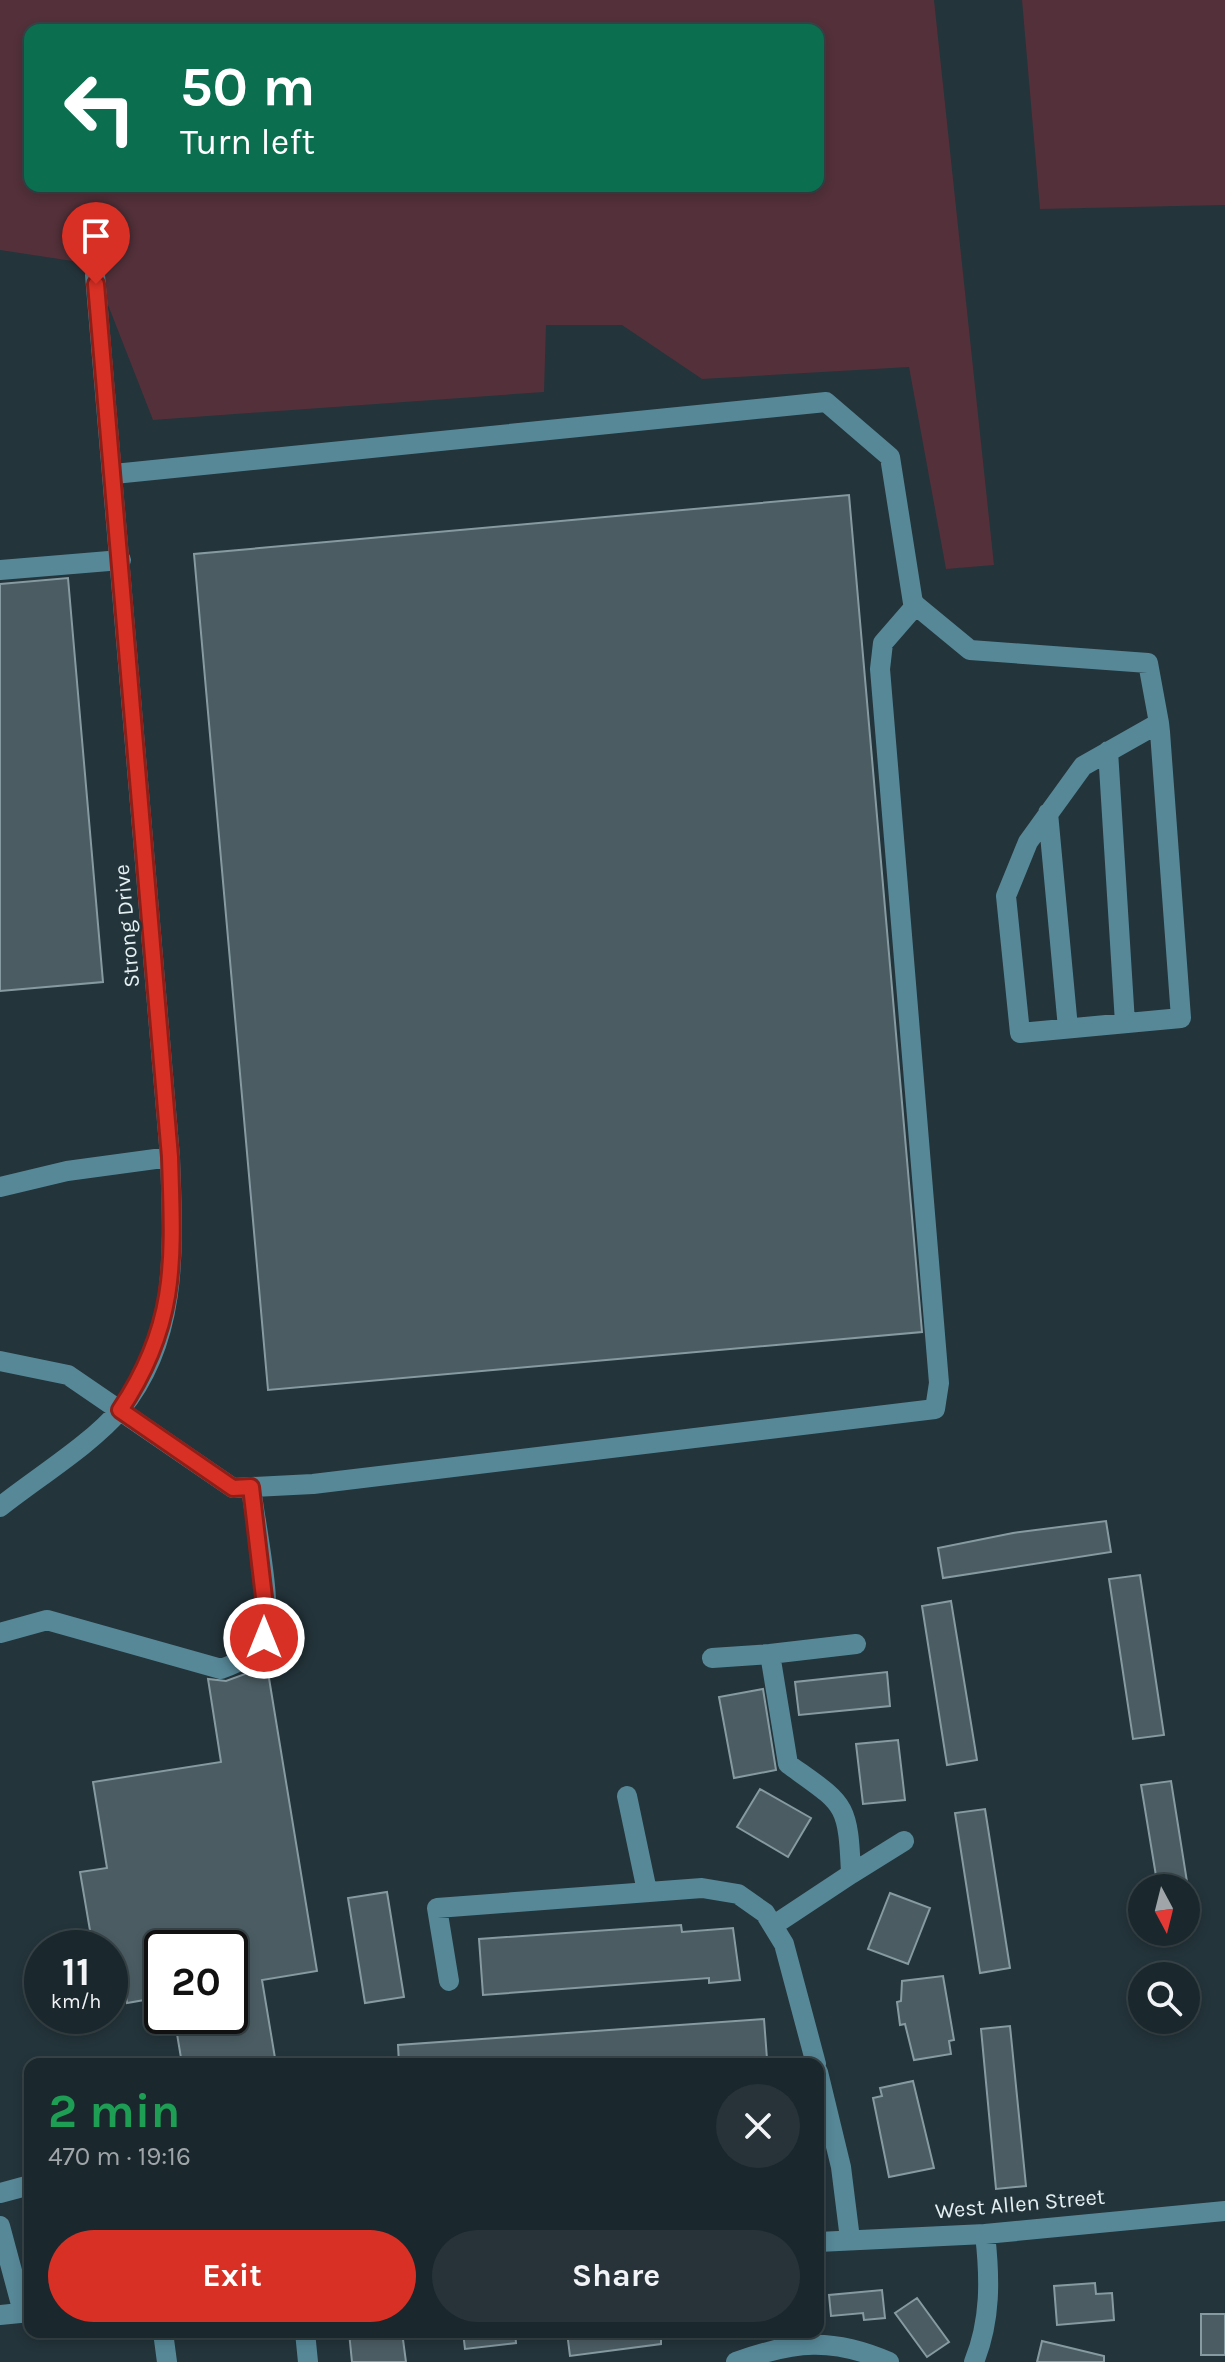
<!DOCTYPE html>
<html lang="en">
<head>
<meta charset="utf-8">
<style>
  :root { --surface:#1a272c; --page:#273338; --text:#f1f3f6; --muted:#9fa5a9; --line:#384448; --accent:#d93025 }
  body { margin:0; font-family:Karla,sans-serif; background:var(--page); color:var(--text); height:100vh; display:flex; flex-direction:column; font-size:30px; white-space:nowrap }
  * { box-sizing:border-box; margin:0 }
  p { font-size:26px; color:var(--muted) }
  .icon { flex:none; width:44px; height:44px; fill:none; stroke:currentColor; stroke-width:2; stroke-linecap:round; stroke-linejoin:round }
  .map { position:relative; flex:1; overflow:hidden }
  .details { position:absolute; left:24px; top:2058px; width:800px; height:280px; display:flex; flex-direction:column; background:var(--surface); border-radius:16px; box-shadow:0 4px 12px #0003,0 0 0 2px var(--line) }
  .details>* { flex:none }
  .banner { position:absolute; left:24px; top:24px; width:800px; height:168px; border-radius:16px; box-shadow:0 4px 12px #0003,0 0 0 2px var(--line); background:#0b6e4f; color:#fff; overflow:hidden }
  .needle { width:52px; rotate:173deg }
  .tools { position:absolute; left:1128px; top:1874px; display:grid; gap:16px }
  .tools a { display:grid; place-items:center; width:72px; height:72px; border-radius:50%; background:var(--surface); box-shadow:0 4px 12px #0003,0 0 0 2px var(--line); font-size:40px }
  .speed { position:absolute; left:24px; top:1930px; display:flex; gap:16px; font-size:40px; font-weight:700; text-align:center }
  .speed>* { display:grid; place-content:center; width:104px; height:104px; border-radius:50%; background:var(--surface); box-shadow:0 4px 12px #0003,0 0 0 2px var(--line); line-height:1 }
  .speed small { font-size:20px; font-weight:400 }
  .speed .limit { border:4px solid #111; border-radius:12px; background:#fff; color:#111 }
  .pin { position:absolute; display:grid; place-items:center; width:68px; height:68px; color:#fff; margin:-82px -34px; border-radius:50% 50% 50% 0; rotate:-45deg; box-shadow:0 0 8px #0007 }
  .pin .icon { rotate:45deg }
  .me { position:absolute; width:88px; margin:-44px; rotate:0deg; stroke-linejoin:round; filter:drop-shadow(0 0 6px #0008) }
  .turn { display:flex; align-items:center; gap:28px; height:168px; padding:0 24px; font-size:36px }
  .turn .icon { width:104px; height:104px; stroke-width:2.5 }
  .turn b { display:block; font-size:56px; line-height:68px }
  .round { display:grid; place-items:center; flex:none; width:84px; height:84px; border-radius:42px; background:var(--page) }
  .head { display:flex; align-items:center; justify-content:space-between; height:136px; padding:0 24px }
  h1 { font-size:48px; font-weight:700; line-height:60px; color:#1e9e55 }
  .action { display:flex; gap:16px; margin-top:auto; padding:16px 24px }
  .action a { flex:1; height:92px; border-radius:48px; background:var(--accent); color:#fff; font-size:32px; font-weight:700; line-height:92px; text-align:center }
  .action a+a { background:var(--page); color:var(--text) }
  .map>svg:first-child { display:block }
  .green { fill:#53303a; fill-rule:evenodd }
  .building { fill:#4b5d63; stroke:#869aa1; stroke-width:2 }
  .lines { fill:none; stroke-linecap:round; stroke-linejoin:round }
  .minor { stroke:#578898; stroke-width:20 }
  .route-casing { stroke:#8d1f18; stroke-width:20 }
  .route { stroke:#d93025; stroke-width:14 }
  .labels { text-anchor:middle; dominant-baseline:central; stroke-width:6; stroke-linejoin:round; paint-order:stroke }
  .street-label { font-size:22px; fill:#e4eff2; stroke:#23343a }
</style>
</head>
<body>
<div class="map">
<svg width="1225" height="2362" viewBox="0 0 1225 2362">
  <rect width="100%" height="100%" fill="#23343a"/>
  <path class="green" d="M0 0H934L994 565 946 569 909 367 702 379 622 325H546L544 392 153 420 92 264 0 250ZM30 30H818V186H30Z
    M1022 0H1225V205L1040 209Z"/>
  <path class="building" d="M849 495 922 1332 268 1390 194 554Z
    M68 578 103 982 0 991V584Z
    M1106 1521 1111 1552 943 1578 938 1548 1013 1533Z
    M1140 1575 1164 1735 1133 1739 1109 1579Z
    M951 1601 977 1760 947 1765 922 1606Z
    M267 1666 317 1971 262 1980 276 2064H182L175 2022 230 2016V1948H162V1997L127 2003 122 1969 110 1971V1948H93L80 1872 107 1868 93 1782 221 1762 208 1679 226 1681Z
    M887 1672 890 1706 799 1715 795 1682Z
    M763 1689 776 1770 734 1778 719 1697Z
    M898 1740 905 1800 863 1804 856 1744Z
    M1171 1781 1188 1888H1158L1141 1785Z
    M760 1789 811 1818 788 1857 737 1827Z
    M985 1809 1010 1968 980 1973 955 1813Z
    M387 1892 404 1997 365 2003 348 1898Z
    M890 1893 930 1908 908 1964 868 1949Z
    M681 1925 682 1932 733 1928 740 1980 709 1983V1978L483 1995 479 1939Z
    M943 1976 954 2040 949 2041 951 2054 914 2060 905 2024 900 2025 897 2002 901 2001 902 1981Z
    M764 2019 767 2059 697 2064H399L398 2045Z
    M1010 2026 1026 2186 996 2189 981 2029Z
    M913 2081 934 2168 889 2177 873 2098 882 2096 880 2088Z
    M1095 2283 1096 2294 1112 2293 1114 2320 1057 2325 1054 2286Z
    M882 2290 885 2318 864 2320 863 2313 831 2316 829 2295Z
    M917 2298 949 2342 927 2357 895 2313Z
    M1201 2314H1225V2355H1201Z
    M349 2332H402L406 2362H352Z
    M463 2332H515L516 2343 465 2349Z
    M567 2332H661V2344L570 2356Z
    M1042 2341 1104 2356V2362H1037Z"/>
  <g class="lines">
    <path class="minor" d="M114 474 826 402 890 457 913 603 970 650 1148 663 1159 723 1160 732 1181 1018 1020 1033 1006 896 1028 842 1083 766 1159 723
      M0 570 121 560
      M1108 751 1125 1023
      M1048 813 1068 1028
      M0 1187 67 1171 170 1157
      M0 1361 68 1375 233 1488 313 1484 935 1409 939 1383 880 669 883 643 916 605
      M0 1507C35 1479 93 1443 120 1410 180 1338 173 1244 170 1157L95 275
      M0 1633 47 1620 221 1669C237 1663 259 1655 264 1636 273 1605 255 1523 251 1487
      M770 1654 856 1644
      M712 1658 770 1654 788 1764C845 1805 848 1801 851 1874L774 1925
      M627 1796 647 1891
      M851 1874 904 1841
      M449 1981 437 1908 702 1888 738 1894 765 1913 784 1944 816 2064
      M818 2072 841 2167 850 2239
      M0 2193 30 2185
      M0 2226 23 2312
      M818 2242 985 2234 1225 2211
      M0 2315 30 2312
      M163 2332 167 2362
      M305 2332 308 2362
      M736 2362C794 2341 832 2337 889 2362
      M974 2362C991 2320 990 2278 985 2234"/>
  </g>
  <g class="lines">
    <defs>
      <path id="route" d="M96 284 170 1157C173 1257 179 1322 120 1410L233 1488 251 1487 265 1606 264 1638"/>
    </defs>
    <use href="#route" class="route-casing"/>
    <use href="#route" class="route"/>
  </g>
  <g class="labels">
    <g class="street-label">
      <text transform="translate(127 926) rotate(-95)">Strong Drive</text>
      <text transform="translate(1020 2204) rotate(-5)">West Allen Street</text>
    </g>
  </g>
</svg>
<div class="tools">
<a><svg class="needle" viewBox="-14 -14 28 28"><path d="M0-13l5 13h-10z" fill="#e53935"/><path d="M0 13l5-13h-10z" fill="#9fa5a9"/></svg></a>
<a><svg class="icon" aria-label="search" viewBox="0 0 24 24"><circle cx="10" cy="10" r="6"/><path d="M15 15l6 6"/></svg></a>
</div>
<div class="speed"><div>11<small>km/h</small></div><div class="limit">20</div></div>
<div class="pin" style="left:96px;top:284px;background:#d93025"><svg class="icon" aria-label="arrive" viewBox="0 0 24 24"><path d="M6 21V4h12l-3 4 3 4H6"/></svg></div>
<svg class="me" style="left:264px;top:1638px" viewBox="-20 -20 40 40"><circle r="17" fill="#d93025" stroke="#fff" stroke-width="3"/><path d="M0-11L8 9 0 5-8 9z" fill="#fff"/></svg>
<div class="banner">
<div class="turn"><svg class="icon" aria-label="left" viewBox="0 0 24 24"><path d="M17 20v-9H6M10 6l-5 5 5 5"/></svg><div><b>50 m</b>Turn left</div></div>
</div>
<section class="details">
<div class="head"><div><h1>2 min</h1><p>470 m · 19:16</p></div><a class="round"><svg class="icon" aria-label="close" viewBox="0 0 24 24"><path d="M6 6l12 12M18 6L6 18"/></svg></a></div>
<div class="action"><a>Exit</a><a>Share</a></div>
</section>
</div>
</body>
</html>
